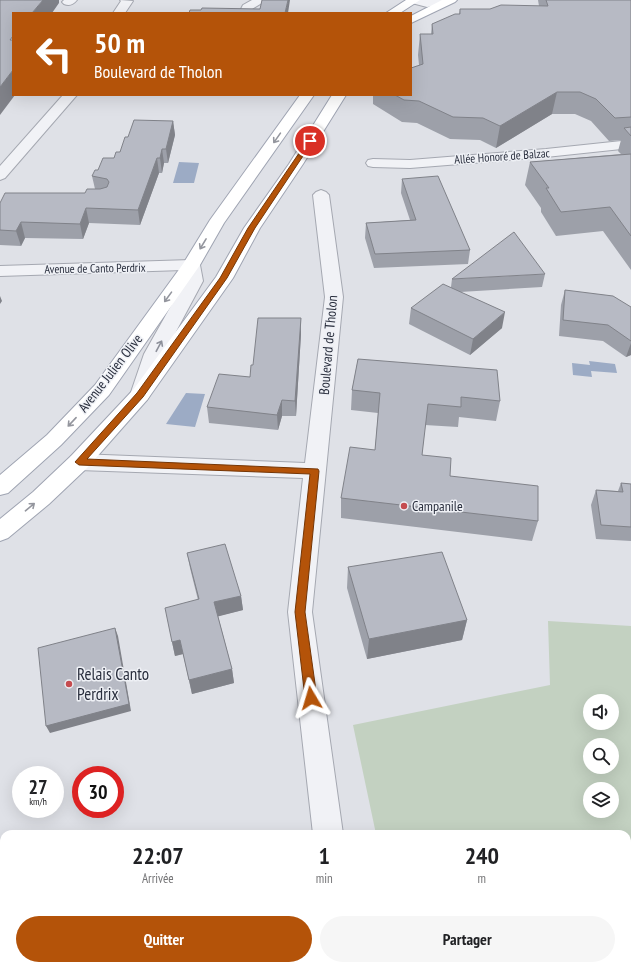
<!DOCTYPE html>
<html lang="fr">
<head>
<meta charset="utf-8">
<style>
  :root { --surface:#fff; --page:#f6f6f6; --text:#202124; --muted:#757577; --accent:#b45309 }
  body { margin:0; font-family:"PT Sans Narrow",sans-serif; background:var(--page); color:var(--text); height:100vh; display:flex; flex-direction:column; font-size:15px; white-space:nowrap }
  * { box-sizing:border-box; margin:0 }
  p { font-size:13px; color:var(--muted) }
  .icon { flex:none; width:22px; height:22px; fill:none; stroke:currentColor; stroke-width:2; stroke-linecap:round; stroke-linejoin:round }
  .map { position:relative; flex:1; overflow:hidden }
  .sheet { position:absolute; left:0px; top:830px; width:631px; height:140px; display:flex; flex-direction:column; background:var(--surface); border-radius:12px 12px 0 0; box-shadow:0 4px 16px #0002 }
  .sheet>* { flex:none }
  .top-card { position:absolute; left:12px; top:12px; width:400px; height:84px; border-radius:0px; box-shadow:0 4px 16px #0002; background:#b45309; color:#fff; overflow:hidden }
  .buttons { position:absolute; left:583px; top:694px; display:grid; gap:8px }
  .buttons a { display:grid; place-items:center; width:36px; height:36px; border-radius:50%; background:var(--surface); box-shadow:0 4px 16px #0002; font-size:20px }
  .speed { position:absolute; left:12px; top:766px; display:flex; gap:8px; font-size:20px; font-weight:700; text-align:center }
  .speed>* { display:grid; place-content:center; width:52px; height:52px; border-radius:50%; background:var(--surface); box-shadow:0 4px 16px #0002; line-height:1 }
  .speed small { font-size:10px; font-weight:400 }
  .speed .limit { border:6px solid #d22; background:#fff; color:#111 }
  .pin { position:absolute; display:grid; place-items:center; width:34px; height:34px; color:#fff; margin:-17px; border:2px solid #fff; border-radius:50%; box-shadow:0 1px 4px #0007 }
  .me { position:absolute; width:44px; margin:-22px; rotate:353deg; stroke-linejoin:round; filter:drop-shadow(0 0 3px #0008) }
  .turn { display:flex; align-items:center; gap:14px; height:84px; padding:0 16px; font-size:18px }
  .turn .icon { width:52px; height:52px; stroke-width:2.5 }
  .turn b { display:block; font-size:28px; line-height:34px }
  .eta { display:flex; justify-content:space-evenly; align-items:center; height:68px; text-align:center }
  .eta b { font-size:24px; font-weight:800; line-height:28px }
  .action { display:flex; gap:8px; margin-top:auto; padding:8px 16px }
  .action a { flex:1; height:46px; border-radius:24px; background:var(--accent); color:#fff; font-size:16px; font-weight:800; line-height:46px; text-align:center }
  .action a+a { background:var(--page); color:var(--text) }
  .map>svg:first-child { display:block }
  .green { fill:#c3d1c1; fill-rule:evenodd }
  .water { fill:#9cabc5 }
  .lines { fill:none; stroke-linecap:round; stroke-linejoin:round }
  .minor-casing { stroke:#a5a8b1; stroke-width:2 }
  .major-casing { stroke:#9fa4b2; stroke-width:2 }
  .minor { fill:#f1f2f6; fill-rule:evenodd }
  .major { fill:#fff; fill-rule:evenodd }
  .wall { fill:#9da0a9 }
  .shaded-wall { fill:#808289 }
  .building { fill:#b7bac4; stroke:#808289 }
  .oneway { stroke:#94969e }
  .oneway2 { stroke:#8d909a }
  .route { fill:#b45309; stroke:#753606 }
  .poi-dot { fill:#c54b4f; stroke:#eef0f5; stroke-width:1.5 }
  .labels { text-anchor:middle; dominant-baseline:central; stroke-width:3; stroke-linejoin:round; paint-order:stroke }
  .far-street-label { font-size:12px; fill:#292e3d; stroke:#eef0f5 }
  .street-label { font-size:14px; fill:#292e3d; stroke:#eef0f5 }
  .poi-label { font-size:14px; fill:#292e3d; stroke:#eef0f5; text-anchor:start }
  .near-poi-label { font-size:17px; fill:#292e3d; stroke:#eef0f5; text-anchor:start }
</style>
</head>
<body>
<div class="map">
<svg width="631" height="970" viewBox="0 0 631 970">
  <rect width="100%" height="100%" fill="#dfe1e7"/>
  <path class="green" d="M548 621 631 626V970H404L403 966H627V834H376L353 725 550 685ZM590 701H612V723H590ZM590 745H612V767H590ZM590 789H612V811H590Z"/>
  <path class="water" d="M179 162 199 163 194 183H173Z
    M589 361 615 364 617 373 591 371 592 377 573 375 572 363 590 365Z
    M186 393 205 394 195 427 166 424Z"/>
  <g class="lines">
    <defs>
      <path id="minor" d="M64 0H77C73 5 69 6 64 4L62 2Z
        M120 0 133 1 125 13H113L121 1Z
        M252 0H267L252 9 251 13H239L243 5Z
        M406 0H452L453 1 451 3 427 7 408 2Z
        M63 95H77L5 178 0 180V166Z
        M631 140V148L546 157 410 168 373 167 368 166 366 163 368 160 373 159 410 160 546 149Z
        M321 190 326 192 329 195 343 297 312 612 343 834H313L288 612 303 478 79 470 71 468 68 462 71 456 79 454 305 463 325 297 313 195 316 192Z
        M191 260 197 261 200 265 203 281 164 354 150 395 147 400 140 402 133 400 130 395 144 354 185 281 183 270 0 276V266Z
        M329 966H361V970H329Z"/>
      <path id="major" d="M406 0H420L400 13H386Z
        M442 0H457L455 2 411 23V16Z
        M300 95H314L224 223 200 265 109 395 61 445 8 493 0 495V475L47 435 95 385 183 264 210 220Z
        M332 95H346L303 164 260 228 233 278 147 400 87 468 49 504 8 538 0 541V519L33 492 71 456 133 390 216 277 244 228 289 164Z
        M0 873 4 875V907L0 905Z
        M0 941 4 942V966H44L45 970H0Z
        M182 966H220L221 970H183Z"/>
    </defs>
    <use href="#minor" class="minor-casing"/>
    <use href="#major" class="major-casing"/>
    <use href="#minor" class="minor"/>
    <use href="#major" class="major"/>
  </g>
  <path class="wall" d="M538 0H631V270L603 231 556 236 541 212V208L525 185 530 162 621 154 618 151 621 140 609 141 591 121 575 114H552L496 148 480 140 450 139 417 123 402 122 373 104V95H411L419 65 418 55 420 34H431L432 24 459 14 460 9H490L539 6Z
    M173 121 175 135 168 163H164L162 173H159L140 225 89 223 83 239 25 238 21 246 0 245V203L85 193 95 189 92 176 98 170 114 158 120 152 128 137Z
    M402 179 470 250 468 264 374 268 365 238 366 223 410 220 401 193Z
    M545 274 542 287 460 292 502 328 470 355 409 324 411 308 451 287 452 279Z
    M565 290 631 307V355L626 357 603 341 559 336 561 305Z
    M301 318V334L296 416H282L278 430 209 423 207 407 250 377 253 365Z
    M358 359 500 401 496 421 459 417 458 427 425 425 422 455 450 476 538 521 532 541 341 518V498L375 450 378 413 351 410 352 390Z
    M621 483 631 484V541L596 539 591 505 596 490 618 491Z
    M187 553 241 596 243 610 218 616 232 669 234 683 192 694 183 654 175 656 172 642 198 600 190 568Z
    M348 567 467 620 462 640 367 659 347 588Z"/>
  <path class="shaded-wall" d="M43 0H59V3L52 13H32Z
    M288 0H290L288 13H285Z
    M13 70V95H15L0 115V87Z
    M557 92 552 114 496 148 500 126Z
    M173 121 175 135 168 163 166 149Z
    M162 149 164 163 162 173 160 158Z
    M157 158 159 173 140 225 138 210Z
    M86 208 89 223 83 239 80 224Z
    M21 222 25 238 21 246 16 231Z
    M0 296 2 301 0 304Z
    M505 312 502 328 470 355 473 339Z
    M301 318V334L296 416 295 401Z
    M631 343V355L626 357Z
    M282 400V416L278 430 277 415Z
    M241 596 243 610 216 617 214 602Z
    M467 620 462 640 367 659 369 639Z
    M115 628 118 636 131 711 50 733 46 726Z
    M180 640 183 654 175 656 172 642Z
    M232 669 234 683 192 694 189 680Z"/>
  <path class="building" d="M0 0H43L32 13H13V36L10 40H13V70L0 87Z
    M262 0H288L285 13H189L190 10H201L202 8 260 9Z
    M546 0H631V117L615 118 596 99 580 92H557L500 126 483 118 453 117 419 101 404 100 395 95H411V68L423 64 420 34H433L432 24 455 14H460V9H490L501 5 548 6Z
    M134 120 173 121 166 149H162L160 158H157L138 210 86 208 80 224 21 222 16 231 0 230V203L5 193H85L87 189H100L107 187 109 182 107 179 92 176 95 170H98L103 158H114L116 152H120L125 137H128Z
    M631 127V136L624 128Z
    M631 154V236L610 207 561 212 546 188H549L530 162Z
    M438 176 470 250 375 254 366 223 416 220 402 179Z
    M514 232 545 274 452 279Z
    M443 284 505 312 473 339 411 308Z
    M565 290 613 296 631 307V341L608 325 563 320Z
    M258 318H301L295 401 282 400 277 415 207 407 219 374 250 377 251 365H253Z
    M358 359 497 370 500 401 461 397V407L428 404 422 455 451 458 450 476 538 486V521L341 498 350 447 375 450 380 393 352 390Z
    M621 483 631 484V527L601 525 596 490 623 492Z
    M225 544 241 596 214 602 232 669 189 680 180 640 172 642 165 608 199 599 187 553Z
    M442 552 467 620 369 639 348 567Z
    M115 628 129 704 46 726 38 648Z"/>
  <defs><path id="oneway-shaft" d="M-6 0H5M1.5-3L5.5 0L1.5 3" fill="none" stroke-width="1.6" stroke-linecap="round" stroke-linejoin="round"/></defs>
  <g class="oneway">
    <use href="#oneway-shaft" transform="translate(277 138) rotate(125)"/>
    <use href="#oneway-shaft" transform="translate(203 244) rotate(121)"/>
    <use href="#oneway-shaft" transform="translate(168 297) rotate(126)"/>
    <use href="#oneway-shaft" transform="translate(72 422) rotate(133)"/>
    <use href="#oneway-shaft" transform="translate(30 507) rotate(-40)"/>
  </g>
  <use class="oneway2" href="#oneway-shaft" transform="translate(159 346) rotate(-62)"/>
  <path class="route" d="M310 139 313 141 255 228 227 278 143 397 87 459 318 469 319 471 305 612 317 698 315 702 311 703 307 702 305 698 295 612 310 474 79 465 75 462 137 393 220 278 248 228 308 140Z"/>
  <g class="poi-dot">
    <circle cx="404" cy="506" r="4"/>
    <circle cx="69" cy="684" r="4"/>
  </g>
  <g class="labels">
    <g class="far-street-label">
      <text transform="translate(502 156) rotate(-4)">Allée Honoré de Balzac</text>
      <text transform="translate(95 268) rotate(-1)">Avenue de Canto Perdrix</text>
    </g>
    <g class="street-label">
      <text transform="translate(328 345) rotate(-85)">Boulevard de Tholon</text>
      <text transform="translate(110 373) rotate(-52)">Avenue Julien Olive</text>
    </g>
    <g class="poi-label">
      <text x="412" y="506">Campanile</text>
    </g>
    <g class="near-poi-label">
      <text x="77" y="674">Relais Canto<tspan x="77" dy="20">Perdrix</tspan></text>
    </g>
  </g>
</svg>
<div class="buttons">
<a><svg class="icon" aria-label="sound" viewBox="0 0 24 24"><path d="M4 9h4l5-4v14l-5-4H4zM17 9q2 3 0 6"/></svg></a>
<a><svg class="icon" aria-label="search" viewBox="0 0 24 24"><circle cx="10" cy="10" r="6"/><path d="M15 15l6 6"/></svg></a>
<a><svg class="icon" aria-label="layers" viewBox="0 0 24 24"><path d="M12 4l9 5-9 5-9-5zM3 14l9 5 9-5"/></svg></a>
</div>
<div class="speed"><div>27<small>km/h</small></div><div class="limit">30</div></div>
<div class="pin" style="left:310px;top:141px;background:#d93025"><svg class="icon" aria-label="arrive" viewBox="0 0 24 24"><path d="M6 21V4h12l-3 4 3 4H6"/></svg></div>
<svg class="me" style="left:311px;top:698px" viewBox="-20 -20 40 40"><path d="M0-17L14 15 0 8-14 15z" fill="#b45309" stroke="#fff" stroke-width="4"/></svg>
<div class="top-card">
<div class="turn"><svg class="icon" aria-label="left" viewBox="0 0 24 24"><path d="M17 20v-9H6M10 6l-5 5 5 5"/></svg><div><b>50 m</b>Boulevard de Tholon</div></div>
</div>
<section class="sheet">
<div class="eta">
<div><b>22:07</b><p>Arrivée</p></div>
<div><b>1</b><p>min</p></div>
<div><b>240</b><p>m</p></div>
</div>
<div class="action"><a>Quitter</a><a>Partager</a></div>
</section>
</div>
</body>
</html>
